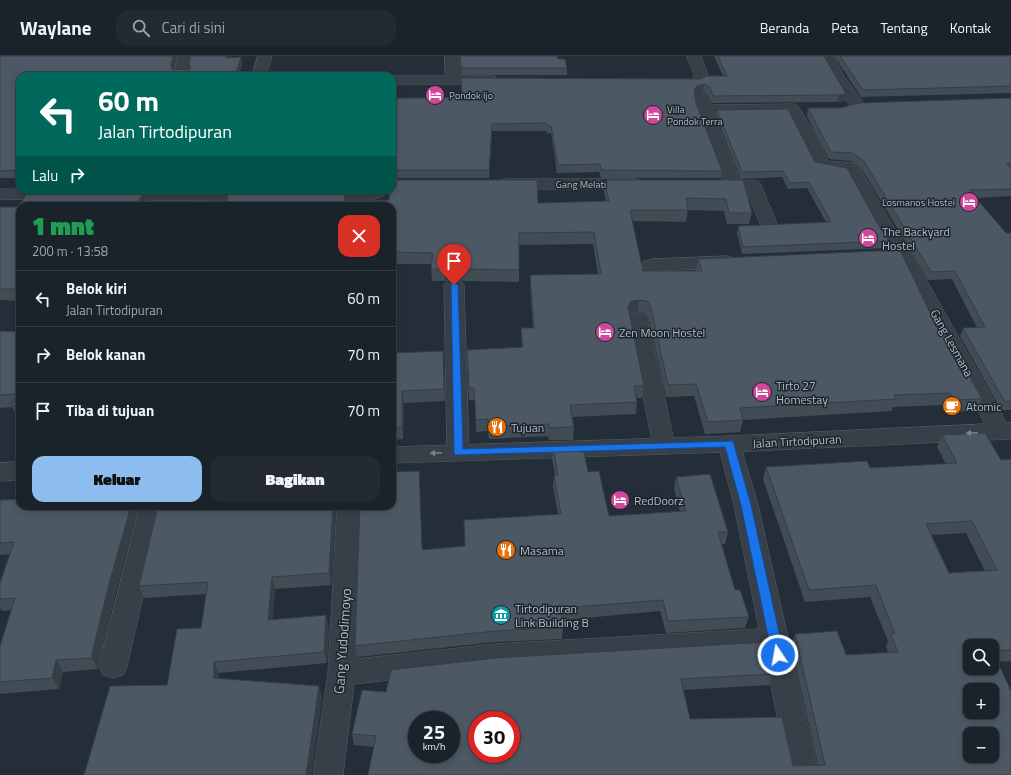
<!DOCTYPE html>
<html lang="id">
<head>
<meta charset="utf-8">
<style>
  :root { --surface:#1a222a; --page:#232a32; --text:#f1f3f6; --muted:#9fa4a8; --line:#383f47; --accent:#8dbcee }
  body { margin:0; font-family:"Titillium Web",sans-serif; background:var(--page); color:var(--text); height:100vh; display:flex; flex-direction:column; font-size:15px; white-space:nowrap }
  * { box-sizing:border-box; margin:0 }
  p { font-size:13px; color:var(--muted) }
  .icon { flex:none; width:22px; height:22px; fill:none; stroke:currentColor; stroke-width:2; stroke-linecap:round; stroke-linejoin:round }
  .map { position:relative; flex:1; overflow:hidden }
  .sheet { position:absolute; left:16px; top:146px; width:380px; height:308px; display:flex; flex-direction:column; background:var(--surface); border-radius:12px; box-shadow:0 2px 6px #0003,0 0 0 1px var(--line) }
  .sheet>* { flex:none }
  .hud { position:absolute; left:16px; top:16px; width:380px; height:122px; border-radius:12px; box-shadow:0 2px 6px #0003,0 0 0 1px var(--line); background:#00695c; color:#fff; overflow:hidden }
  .tools { position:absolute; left:963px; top:583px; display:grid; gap:8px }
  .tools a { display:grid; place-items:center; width:36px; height:36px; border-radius:8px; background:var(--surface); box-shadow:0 2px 6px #0003,0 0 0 1px var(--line); font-size:20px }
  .speed { position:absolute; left:408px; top:655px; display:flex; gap:8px; font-size:20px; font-weight:700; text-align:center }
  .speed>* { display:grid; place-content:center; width:52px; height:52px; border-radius:50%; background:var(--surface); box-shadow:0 2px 6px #0003,0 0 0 1px var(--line); line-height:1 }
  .speed small { font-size:10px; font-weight:400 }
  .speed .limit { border:6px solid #d22; background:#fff; color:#111 }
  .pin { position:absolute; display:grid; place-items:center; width:34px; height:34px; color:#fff; margin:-41px -17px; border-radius:50% 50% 50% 0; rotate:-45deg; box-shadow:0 0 4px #0007 }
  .pin .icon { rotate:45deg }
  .me { position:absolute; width:44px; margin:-22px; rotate:348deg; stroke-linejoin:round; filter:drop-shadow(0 0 3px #0008) }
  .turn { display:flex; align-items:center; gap:14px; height:84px; padding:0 16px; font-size:18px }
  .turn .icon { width:52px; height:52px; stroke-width:2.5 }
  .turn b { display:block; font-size:28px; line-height:34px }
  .then { display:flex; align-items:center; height:38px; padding:0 16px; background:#0003; gap:8px; font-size:15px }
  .round { display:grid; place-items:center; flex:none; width:42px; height:42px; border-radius:12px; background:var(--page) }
  .headline { display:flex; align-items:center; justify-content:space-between; height:68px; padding:0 16px }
  h1 { font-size:24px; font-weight:800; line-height:30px; color:#1e9e55 }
  .button { display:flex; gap:8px; margin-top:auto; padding:8px 16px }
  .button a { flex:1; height:46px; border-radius:12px; background:var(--accent); color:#111; font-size:16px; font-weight:800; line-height:46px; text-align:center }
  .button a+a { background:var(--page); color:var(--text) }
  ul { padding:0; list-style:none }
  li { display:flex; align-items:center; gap:12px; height:56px; padding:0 16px; border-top:1px solid var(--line) }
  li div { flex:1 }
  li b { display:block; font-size:15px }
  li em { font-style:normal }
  header { display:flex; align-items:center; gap:24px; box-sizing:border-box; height:56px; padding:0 20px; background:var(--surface); border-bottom:1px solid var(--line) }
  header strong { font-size:19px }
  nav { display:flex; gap:22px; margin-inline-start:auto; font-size:14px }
  .search { width:280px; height:36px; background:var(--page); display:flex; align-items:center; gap:10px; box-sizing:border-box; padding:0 14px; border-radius:12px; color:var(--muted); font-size:15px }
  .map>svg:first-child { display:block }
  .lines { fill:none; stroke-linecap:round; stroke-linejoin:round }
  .minor-casing { stroke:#555e66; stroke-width:1 }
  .tertiary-casing { stroke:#555e66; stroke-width:1 }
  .minor { fill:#374048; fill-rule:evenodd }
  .tertiary { fill:#374048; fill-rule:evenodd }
  .wall { fill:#414c55; fill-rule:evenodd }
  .shaded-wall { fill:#353e45 }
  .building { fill:#4c5863; stroke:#353e45; fill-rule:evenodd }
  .oneway { fill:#7b848c }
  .route { fill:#1a73e8; stroke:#114b97 }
  .labels { text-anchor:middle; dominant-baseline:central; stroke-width:3; stroke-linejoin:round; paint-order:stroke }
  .far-poi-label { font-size:10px; fill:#b2bbc4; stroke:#1c252d; text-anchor:start }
  .far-street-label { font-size:10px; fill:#b2bbc4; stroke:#1c252d }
  .poi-label { font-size:12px; fill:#b2bbc4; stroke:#1c252d; text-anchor:start }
  .street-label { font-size:12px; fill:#b2bbc4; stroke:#1c252d }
  .near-street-label { font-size:14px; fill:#b2bbc4; stroke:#1c252d }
</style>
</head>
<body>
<header>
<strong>Waylane</strong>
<div class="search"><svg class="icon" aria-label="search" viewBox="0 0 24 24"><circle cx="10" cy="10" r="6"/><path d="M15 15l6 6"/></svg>Cari di sini</div>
<nav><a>Beranda</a><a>Peta</a><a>Tentang</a><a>Kontak</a></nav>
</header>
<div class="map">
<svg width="1011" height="719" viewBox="0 0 1011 719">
  <rect width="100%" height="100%" fill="#232e38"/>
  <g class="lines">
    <defs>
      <path id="minor" d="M178 0H192L189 17 191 20H175L174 18Z
        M258 0H272L266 20H252Z
        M445 0H459V20H491L496 21 498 24 496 27 491 28H392V20H390H444Z
        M687 0H701L708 19 706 25 711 49 793 48 798 50 816 79 828 105 852 107 859 110 861 114 893 170 912 198 1011 375 1008 381 1000 383 992 381 894 198 875 171 846 117C839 112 825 115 815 112L787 57 714 59 740 124 758 125 761 129 777 168 774 172 768 173 762 172 746 134H715L709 133 706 129 709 125 723 124 696 54 692 25 694 19Z
        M819 0H833L844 20 864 48 861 51 856 53 851 51 830 20Z
        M507 123H635L641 124 644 128 641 132 635 133H507L501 132 498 128 501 124Z
        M0 133 58 134 63 135 66 139 63 143 57 144 0 143Z
        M118 134 257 135 263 136 266 140 263 144 257 145 119 144 113 143 110 139 113 135Z
        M366 134H390C378 150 333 146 315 146L309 145 306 141 309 137 315 136H361Z
        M728 200 735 202 737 206 735 210 728 212 651 215 644 213 642 209 644 205 651 203Z
        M454 223 461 225 464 229 469 396 466 402 458 404 450 402 447 396 444 229 447 225Z
        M638 257 645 258 648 263 675 390 672 396 664 398 656 396 653 390 628 263 631 258Z
        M729 380 737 382 740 388 758 449 819 719H789L764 596 495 612 354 628 343 719H313L328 617 337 450H361L356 603 495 588 759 573 734 449 718 388 721 382Z
        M140 450H164L127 610 123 619 113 622 103 619 99 610Z"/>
      <path id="tertiary" d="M1011 367V383L729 396 392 407V391L729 380Z
        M20 406V424L0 425V407Z"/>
    </defs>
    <use href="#minor" class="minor-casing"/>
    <use href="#tertiary" class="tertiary-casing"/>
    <use href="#minor" class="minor"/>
    <use href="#tertiary" class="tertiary"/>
  </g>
  <path class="wall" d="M0 0H177L174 13 189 14 190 13 189 9 231 2 241 1 242 9 238 20H20V122H0Z
    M460 0 558 3 567 12V19H461Z
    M714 0H824L845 45 837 46 712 47 708 38 703 36 696 38 695 39 696 47 722 115 721 122H601L599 116 557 117 551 77 547 78 546 75H492L489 122H395V113H392V42H437L462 41 700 23 723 20Z
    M834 0H1011V37L861 41Z
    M1011 42V140L975 142 1006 177H1011V354H1001L960 280 963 272H977L952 223 928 224 862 113 851 105 829 103 807 60 808 52H840Z
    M717 54 815 106 876 165 889 185 887 192 742 198 737 177 738 170 826 166 807 132 788 133 782 121 741 123 716 60Z
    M392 124H537L538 147 606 145 604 136V124H743L752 157 749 168H727L724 155 688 154 686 166 632 165 643 215H696L698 203 900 194 936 269H941L982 343 976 355 949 356 945 349 893 351 892 355 743 364 740 376 705 378 694 340 666 341 649 263 645 257 638 256 630 257 629 258 644 330 642 342H637V346L636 358 572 361 574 371 573 384H549L548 380 489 383 488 375 476 376 475 344H469L467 294 522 292 521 284V272H533L530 231V219L598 218 593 188 519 189V226L463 225 454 222 445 225H432L431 213 432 208H392V150H147V149L146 150H20V245L0 244V151H19L29 134H147L150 145 149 147 226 146 229 135H246L345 137 346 145 389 144 390 134H392Z
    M289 134H349V135Z
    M0 275 20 276V362H18L12 351 0 352Z
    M392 297 444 307 445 345 404 347 403 383 392 384Z
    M985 377 1001 404 1011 403V605L998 606 1011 635V719H368L374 691 354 689 352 678 362 634 386 636 391 614 495 602 767 586 773 618 769 629 683 634 690 663 782 661 793 710 818 709 791 589 795 578 837 575 846 599 888 596 886 590 888 585 870 541 805 546 763 423 766 411 867 405 870 412 946 408 937 391 942 379ZM966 477 985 515 949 517 931 479ZM970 590H992V612H970ZM970 634H992V656H970ZM417 664H451V698H417ZM477 664H511V698H477ZM970 678H992V700H970Z
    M553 391 578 396 609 460 680 455 674 433 676 421 728 476 725 488H721L735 534 749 561 745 572 666 577 660 555 563 564V571L562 583 495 586 358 601 355 590 419 415 420 427 422 494 465 490 558 458 553 431 554 419H555L552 403Z
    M0 444 114 544 98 610V613L63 616 59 633 0 638V590L11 554 2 555 0 552V527L10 498 0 499Z
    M158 450H336L331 529 275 533 272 564 329 571 327 607 219 617V622L322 642 311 719H84L167 629 201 572 206 538 144 542 139 530Z"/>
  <path class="shaded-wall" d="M173 0H177L173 18 171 10Z
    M227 0H231L227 9 226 2Z
    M241 1 242 9 238 20H235Z
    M704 28 703 36 696 38 693 41 694 34 697 30Z
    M846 38 845 45 837 46 839 39Z
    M492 68V75L489 122V114Z
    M147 134 150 145 146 150H135Z
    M345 137 347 148 344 145Z
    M454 210V222L445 225V213Z
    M639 244 638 256 630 257 627 263 628 251 631 245Z
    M443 295 444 307 445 345 444 333Z
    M402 335 404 347 403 383 402 371Z
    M419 415 420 427 423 506 422 494Z
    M131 450H139L114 544 98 610V613L92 602V598L108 532Z
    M333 450H336L331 529 329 517Z
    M272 521 275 533 272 576 268 564Z
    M326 559 329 571 327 607 324 596Z
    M56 604 63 616 59 633 52 622Z
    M214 606 219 617V633L214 622Z
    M319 630 322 642 311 719H306Z"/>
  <path class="building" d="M0 0H173L171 10 172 13 189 14 191 12 189 9 190 0H227L226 2 241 1 235 20H20V114L0 115Z
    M460 0H557L558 3H565L567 12H461Z
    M718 0H824L846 38 839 39 713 40 710 31 704 28 697 30 694 34 696 47 722 115 601 114 600 108 558 109 551 70H547L546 67 492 68 489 114H395L396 105H392V42H437L462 41 461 22 700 23 707 20H727Z
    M840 0H1011V30L863 34Z
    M1011 42V107H1007L1011 113V133L969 134 1006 177H1011V345L1005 346 963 272 985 271 955 215 931 216 864 105 853 97 831 96 808 52H840L859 47Z
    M788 53 815 106 847 112 876 165 889 185 743 191 738 170 831 166 809 126 790 127 783 115 742 116 717 54Z
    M392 124H537L538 147 609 145 604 124H743L752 157H729L726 143 686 142 688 154H630L643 215H702L698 203 900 194 936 269H941L982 343 954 344 950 337 894 339 896 343 740 352 743 364 708 366 696 328 668 329 651 251 647 245 639 244 631 245 628 251 644 330H634L637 346 570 349 574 371 549 372V368L488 371V363L476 364 474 332H469L467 294 523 291 521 272H534L530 219 601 218 594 176 519 177V214L463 213 454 210 445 213H431L433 197 392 196V150H147L148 147 226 146 229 135H246L345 137 344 145 389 144 390 134H392Z
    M29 134H146L135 150H20V233H0V151H19Z
    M0 275 20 276V350H12L18 338 0 339Z
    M443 295 444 333 402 335V371L392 372V297Z
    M985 377 1001 404 1011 403V594L993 595 1011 635V719H368L376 680 352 678 362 634 386 636 391 614 495 602 767 586 773 618 681 623 690 663 782 661 793 710 825 709 795 578 837 575 846 599 898 596 891 578H895L876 529 809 534 766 411 867 405 870 412 957 407 942 379ZM972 465 997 514 949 517 926 468ZM970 590H992V612H970ZM970 634H992V656H970ZM417 664H451V698H417ZM477 664H511V698H477ZM970 678H992V700H970Z
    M577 390 578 396H584L588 416 599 415 609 460 686 455 676 421 710 418 728 476H718L735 534H740L749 561 668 565 663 544 562 552 563 571 495 575 355 590 360 450H392V416L419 415 422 494 465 490 464 464 561 458 554 419H558L553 391Z
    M20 443V450H131L108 532 92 598V602L56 604 52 622 0 626V590L15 542 0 543V527L14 486 0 487V444Z
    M158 450H333L329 517 272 521 268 564 326 559 324 596 214 606V622L319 630 306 719H84L110 630 167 629 177 573 201 572 208 526 139 530Z"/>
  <defs><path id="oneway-solid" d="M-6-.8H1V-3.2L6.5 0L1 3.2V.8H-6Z"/></defs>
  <g class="oneway">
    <use href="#oneway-solid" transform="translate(972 377) rotate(177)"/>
    <use href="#oneway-solid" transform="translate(436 397) rotate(177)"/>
  </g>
  <path class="route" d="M451 227H454L458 229 463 393 733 385 751 449 784 599 782 603 778 604 774 603 772 599 741 449 725 391 455 399 454 396Z"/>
  <defs>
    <symbol id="hotel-disc" viewBox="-11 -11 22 22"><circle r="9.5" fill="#d1479c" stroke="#1c252d"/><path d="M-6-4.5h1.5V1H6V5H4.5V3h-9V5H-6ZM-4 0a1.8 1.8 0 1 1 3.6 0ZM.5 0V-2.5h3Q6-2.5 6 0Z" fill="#fff"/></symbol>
    <symbol id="cafe-disc" viewBox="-11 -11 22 22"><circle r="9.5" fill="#e8710a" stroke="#1c252d"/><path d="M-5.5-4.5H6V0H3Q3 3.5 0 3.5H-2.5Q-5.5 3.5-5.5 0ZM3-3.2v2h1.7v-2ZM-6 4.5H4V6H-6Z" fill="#fff"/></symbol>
    <symbol id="restaurant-disc" viewBox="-11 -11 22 22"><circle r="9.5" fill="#e8710a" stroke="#1c252d"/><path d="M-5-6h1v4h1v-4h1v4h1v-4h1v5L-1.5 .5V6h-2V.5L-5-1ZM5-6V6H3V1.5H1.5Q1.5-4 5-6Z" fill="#fff"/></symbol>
    <symbol id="museum-disc" viewBox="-11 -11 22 22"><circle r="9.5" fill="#0f9aa8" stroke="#1c252d"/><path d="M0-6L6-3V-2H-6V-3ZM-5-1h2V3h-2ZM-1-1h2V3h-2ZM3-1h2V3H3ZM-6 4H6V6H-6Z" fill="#fff"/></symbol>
  </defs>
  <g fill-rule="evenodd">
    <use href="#hotel-disc" x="424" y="28" width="22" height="22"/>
    <use href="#hotel-disc" x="642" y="48" width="22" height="22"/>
    <use href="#hotel-disc" x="958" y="135" width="22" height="22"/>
    <use href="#hotel-disc" x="857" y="171" width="22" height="22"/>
    <use href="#hotel-disc" x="594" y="265" width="22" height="22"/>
    <use href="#hotel-disc" x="751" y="325" width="22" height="22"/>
    <use href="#cafe-disc" x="941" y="339" width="22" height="22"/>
    <use href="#restaurant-disc" x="486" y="360" width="22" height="22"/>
    <use href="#hotel-disc" x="609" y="433" width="22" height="22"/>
    <use href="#restaurant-disc" x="495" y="483" width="22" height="22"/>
    <use href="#museum-disc" x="490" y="548" width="22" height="22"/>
  </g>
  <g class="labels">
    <g class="far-poi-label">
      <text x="449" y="39">Pondok Ijo</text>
      <text x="667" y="53">Villa<tspan x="667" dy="12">Pondok Terra</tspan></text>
      <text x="955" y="146" text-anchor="end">Losmanos Hostel</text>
    </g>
    <g class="far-street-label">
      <text x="581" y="128">Gang Melati</text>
    </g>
    <g class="poi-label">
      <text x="882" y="175">The Backyard<tspan x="882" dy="14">Hostel</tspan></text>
      <text x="619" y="276">Zen Moon Hostel</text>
      <text x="776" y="329">Tirto 27<tspan x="776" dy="14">Homestay</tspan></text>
      <text x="966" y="350">Atomic</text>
      <text x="511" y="371">Tujuan</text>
      <text x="634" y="444">RedDoorz</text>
      <text x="520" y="494">Masama</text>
      <text x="515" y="552">Tirtodipuran<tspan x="515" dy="14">Link Building B</tspan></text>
    </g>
    <g class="street-label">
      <text transform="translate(952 287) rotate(61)">Gang Lesmana</text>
      <text transform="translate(797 385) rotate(-3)">Jalan Tirtodipuran</text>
    </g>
    <g class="near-street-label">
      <text transform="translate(342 585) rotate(-86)">Gang Yudodimoyo</text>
    </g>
  </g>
</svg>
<div class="tools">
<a><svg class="icon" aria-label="search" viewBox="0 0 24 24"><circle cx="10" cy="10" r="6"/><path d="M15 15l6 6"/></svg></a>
<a>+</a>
<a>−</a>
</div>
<div class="speed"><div>25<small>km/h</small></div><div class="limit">30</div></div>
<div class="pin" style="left:454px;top:229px;background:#d93025"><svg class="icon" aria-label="arrive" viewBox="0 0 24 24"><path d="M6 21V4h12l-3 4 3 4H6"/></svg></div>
<svg class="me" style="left:778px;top:599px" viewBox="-20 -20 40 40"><circle r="17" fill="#1a73e8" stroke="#fff" stroke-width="3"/><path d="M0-11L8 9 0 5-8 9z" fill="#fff"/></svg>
<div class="hud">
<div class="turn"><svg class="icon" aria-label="left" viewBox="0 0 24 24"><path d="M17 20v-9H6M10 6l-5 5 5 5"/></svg><div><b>60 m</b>Jalan Tirtodipuran</div></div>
<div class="then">Lalu<svg class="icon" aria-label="right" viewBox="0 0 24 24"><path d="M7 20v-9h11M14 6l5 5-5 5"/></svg></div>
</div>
<section class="sheet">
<div class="headline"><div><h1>1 mnt</h1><p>200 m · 13:58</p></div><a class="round" style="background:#d93025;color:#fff"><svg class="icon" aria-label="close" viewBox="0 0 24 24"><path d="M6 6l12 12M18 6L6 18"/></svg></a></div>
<ul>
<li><svg class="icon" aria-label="left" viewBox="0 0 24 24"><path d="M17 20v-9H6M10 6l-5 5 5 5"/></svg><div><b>Belok kiri</b><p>Jalan Tirtodipuran</p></div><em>60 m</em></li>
<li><svg class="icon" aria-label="right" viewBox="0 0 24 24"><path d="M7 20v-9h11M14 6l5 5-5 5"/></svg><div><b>Belok kanan</b></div><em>70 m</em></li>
<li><svg class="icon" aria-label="arrive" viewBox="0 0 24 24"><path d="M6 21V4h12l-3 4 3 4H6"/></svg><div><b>Tiba di tujuan</b></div><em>70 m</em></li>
</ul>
<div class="button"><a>Keluar</a><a>Bagikan</a></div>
</section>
</div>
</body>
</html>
